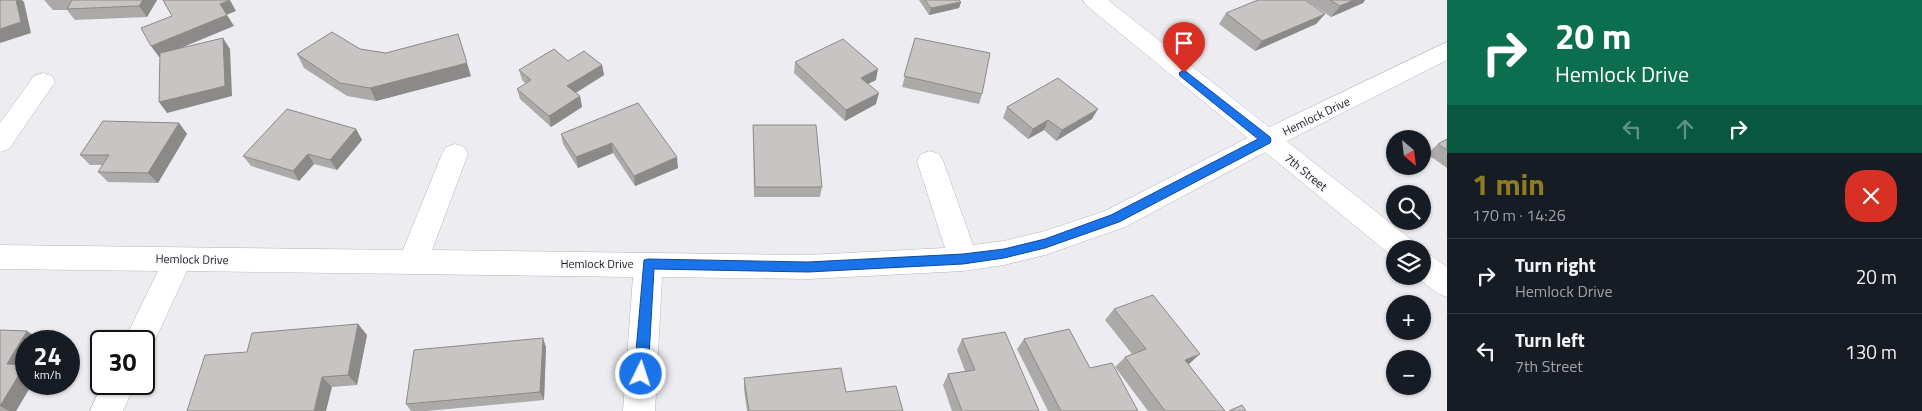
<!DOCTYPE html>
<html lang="en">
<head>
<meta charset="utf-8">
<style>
  :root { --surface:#171b24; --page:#20242c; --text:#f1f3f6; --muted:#9ea1a6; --line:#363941; --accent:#8d7c22 }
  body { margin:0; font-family:"Titillium Web",sans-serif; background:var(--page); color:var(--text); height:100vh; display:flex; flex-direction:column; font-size:19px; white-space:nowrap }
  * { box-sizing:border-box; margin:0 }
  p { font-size:16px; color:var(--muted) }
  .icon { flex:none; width:28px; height:28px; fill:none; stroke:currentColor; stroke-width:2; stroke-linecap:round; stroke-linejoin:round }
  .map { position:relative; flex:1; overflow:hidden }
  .drawer { display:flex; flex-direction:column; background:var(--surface); width:475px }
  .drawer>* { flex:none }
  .guide { background:#0b6e4f; color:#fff; overflow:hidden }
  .needle { width:32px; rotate:152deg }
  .fabs { position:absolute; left:1386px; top:130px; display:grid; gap:10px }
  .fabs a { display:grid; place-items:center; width:45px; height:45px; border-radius:50%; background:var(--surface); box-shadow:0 1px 4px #0004; font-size:25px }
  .speed { position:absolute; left:15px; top:330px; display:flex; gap:10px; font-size:25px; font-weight:700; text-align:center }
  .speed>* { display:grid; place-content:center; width:65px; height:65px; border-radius:50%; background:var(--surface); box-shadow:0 1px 4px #0004; line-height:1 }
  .speed small { font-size:12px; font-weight:400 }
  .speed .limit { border:2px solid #111; border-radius:8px; background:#fff; color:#111 }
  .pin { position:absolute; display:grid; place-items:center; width:42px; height:42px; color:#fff; margin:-51px -21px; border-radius:50% 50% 50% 0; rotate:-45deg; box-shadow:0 0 5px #0007 }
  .pin .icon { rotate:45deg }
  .me { position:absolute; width:55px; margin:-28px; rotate:4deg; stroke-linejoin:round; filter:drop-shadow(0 0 4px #0008) }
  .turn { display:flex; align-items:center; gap:18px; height:105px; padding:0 25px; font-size:22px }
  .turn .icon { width:65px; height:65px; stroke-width:2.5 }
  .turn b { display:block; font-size:35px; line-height:42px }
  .lanes { display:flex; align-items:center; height:48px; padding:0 25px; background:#0003; justify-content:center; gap:25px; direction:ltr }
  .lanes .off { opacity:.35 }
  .round { display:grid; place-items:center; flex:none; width:52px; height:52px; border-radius:20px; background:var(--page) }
  .headline { display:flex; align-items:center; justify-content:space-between; height:85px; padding:0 25px }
  h1 { font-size:30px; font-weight:700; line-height:38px; color:var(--accent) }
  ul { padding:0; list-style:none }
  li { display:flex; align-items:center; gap:15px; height:75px; padding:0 25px; border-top:1px solid var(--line) }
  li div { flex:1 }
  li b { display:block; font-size:19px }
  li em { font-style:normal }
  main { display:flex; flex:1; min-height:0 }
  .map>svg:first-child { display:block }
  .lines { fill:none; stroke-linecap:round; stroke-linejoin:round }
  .minor-casing { stroke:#b7b7bb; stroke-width:1 }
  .tertiary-casing { stroke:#b7b7bb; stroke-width:1 }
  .minor { fill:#fff; fill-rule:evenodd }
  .tertiary { fill:#fff; fill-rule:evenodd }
  .wall { fill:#aca9a9 }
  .shaded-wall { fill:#8c8989 }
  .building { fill:#c8c4c4; stroke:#8c8989 }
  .route { fill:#1a73e8; stroke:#114b97 }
  .labels { text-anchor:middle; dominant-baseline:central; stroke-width:4; stroke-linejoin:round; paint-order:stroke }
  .street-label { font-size:12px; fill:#1c1d1e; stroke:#fafbfe }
</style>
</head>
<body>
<main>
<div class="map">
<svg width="1447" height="411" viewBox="0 0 1447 411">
  <rect width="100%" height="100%" fill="#ededf1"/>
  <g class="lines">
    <defs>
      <path id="minor" d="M1447 42V60L1275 147 1125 227 1045 255 1004 265 963 271 808 279 662 277 655 411H623L633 277 187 271 150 351 144 353V341H124L158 271 0 269V245L403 250 442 154 446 147 455 144 464 147 468 154 432 250 808 255 945 248 917 161 921 154 930 151 939 154 943 161 973 245 1004 241 1045 231 1105 211 1257 133Z
        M43 73 52 76 55 82 9 149 0 152V123L34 76Z
        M102 384H135L123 411H90Z"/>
      <path id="tertiary" d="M1083 0H1108L1413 241 1417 249H1395V258L1393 257 1086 5Z
        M1422 253 1432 256 1447 267V297L1437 293 1415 276H1422Z"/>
    </defs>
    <use href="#minor" class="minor-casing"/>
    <use href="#tertiary" class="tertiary-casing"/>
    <use href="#minor" class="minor"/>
    <use href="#tertiary" class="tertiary"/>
  </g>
  <path class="wall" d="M44 0H157L147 17 75 20 67 10H53Z
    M919 0H959L961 2 959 8 929 15Z
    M1306 0H1365L1363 3 1331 17Z
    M1226 13 1325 14 1316 24 1255 51 1219 24Z
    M915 38 982 94 979 104 902 87Z
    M360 49 471 76 376 101 347 96 304 68 297 54Z
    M568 61 602 65 604 75 576 93 580 96 582 107 551 127 520 99 517 89 526 84 522 80 519 70Z
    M795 62 876 80 868 84 876 104 845 121 794 73Z
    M638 103 678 168 635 186 613 153 578 168 563 144 561 134Z
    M1007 107 1092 119 1056 141 1044 130 1028 139 1003 118Z
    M179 123 187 134 158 183 108 182 98 172 102 165H90L80 155Z
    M753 125 822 187 820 197H754Z
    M356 129 362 140 337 170 314 164 299 181 251 166 243 156Z
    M1447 139V168L1427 154 1438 144Z
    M1114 309 1189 365 1225 411H1148L1115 367 1125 357 1132 354 1105 320Z
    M358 324 367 335 357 385 332 387 247 352Z
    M0 330 27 331 40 340 26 341V363L25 365 26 366V384H32L16 411H0Z
    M962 339 1039 411H952L943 385 948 374 965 371 957 350Z
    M1024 339 1090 368 1138 411H1048L1017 349Z
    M546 347 544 400 427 411H411L406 404Z
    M744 378 903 411H747L744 389Z"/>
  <path class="shaded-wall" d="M16 0H22L24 2 31 33 0 43V29Z
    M143 0H157L147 17 139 6Z
    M230 0 236 11 226 15 220 4Z
    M1354 0H1365L1363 3 1331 17 1340 6Z
    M961 2 959 8 929 15 931 8Z
    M1325 14 1316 24 1255 51 1262 41Z
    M227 15 234 26 159 57 151 46Z
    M458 34 471 76 376 101 370 88Z
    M223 38 230 49 232 96 167 113 159 102Z
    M602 65 604 75 570 96 567 86Z
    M878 69 876 80 859 88 861 78Z
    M879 93 876 104 845 121 846 110Z
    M580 96 582 107 551 127 549 116Z
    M1098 109 1092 119 1056 141 1062 130Z
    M1048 120 1044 130 1028 139 1033 129Z
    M179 123 187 134 158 183 148 173Z
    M356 129 362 140 337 170 330 160Z
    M612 143 613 153 578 168 576 157Z
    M308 154 314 164 299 181 293 171Z
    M677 157 678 168 635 186 634 176Z
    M358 324 367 335 357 385 348 375Z
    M27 331 40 340 39 341H26V363L20 373 7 364Z
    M543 338 546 347 544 400 540 392Z
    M1200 354 1189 364 1174 371 1185 360Z
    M25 365 26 366V384H32L16 411H9L0 406Z
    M322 377 332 387 326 411H314Z"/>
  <path class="building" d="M0 0H16L21 22 0 29Z
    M72 0H143L139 6 67 9Z
    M163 0H230L220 4 227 15 151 46 141 28 172 16Z
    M925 0H959L961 2 931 8Z
    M1258 0H1305L1325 14 1262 41 1226 13Z
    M1330 0H1354L1340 6Z
    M332 32 360 49 386 53 458 34 467 63 370 88 340 83 297 54Z
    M223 38 225 86 159 102 160 53Z
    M915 38 990 53 982 94 904 76Z
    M843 39 878 69 861 78 879 93 846 110 795 62Z
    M554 49 568 61 584 51 602 65 567 86 580 96 549 116 517 89 531 80 519 70Z
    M1058 78 1098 109 1062 130 1048 120 1033 129 1007 107Z
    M638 103 677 157 634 176 612 143 576 157 561 134Z
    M287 109 356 129 330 160 308 154 293 171 243 156Z
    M103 121 179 123 148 173 98 172 109 155H80Z
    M753 125H816L822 187H755Z
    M1447 139V150L1438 144Z
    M1153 295 1200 354 1185 360 1225 411H1165L1125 357 1146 349 1114 309Z
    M358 324 348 375 322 377 314 411H187L205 355 247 352 252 333Z
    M1069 329 1090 368 1112 363 1138 411H1061L1024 339Z
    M0 330 27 331 7 364 25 365 0 406Z
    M1005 332 1039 411H962L948 374 975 370 962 339Z
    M543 338 540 392 406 404 414 350Z
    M841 368 846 392 896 386 903 411H749L744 378Z
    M1242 405 1246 411H1229Z"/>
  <path class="route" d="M1184 70 1270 137 1271 140 1270 143 1119 222 1045 248 1004 258 963 264 808 272 654 269 648 374 646 379 641 380 636 379 634 374 644 260 648 259 808 262 963 254 1004 249 1045 239 1111 215 1258 139 1180 76 1179 73Z"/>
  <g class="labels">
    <g class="street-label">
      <text transform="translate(1316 116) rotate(-26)">Hemlock Drive</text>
      <text transform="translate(1306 172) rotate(39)">7th Street</text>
      <text transform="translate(192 259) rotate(1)">Hemlock Drive</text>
      <text x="597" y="263">Hemlock Drive</text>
    </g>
  </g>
</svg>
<div class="fabs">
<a><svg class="needle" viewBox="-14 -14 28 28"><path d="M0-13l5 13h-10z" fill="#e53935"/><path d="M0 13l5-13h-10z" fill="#9ea1a6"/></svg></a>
<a><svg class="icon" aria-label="search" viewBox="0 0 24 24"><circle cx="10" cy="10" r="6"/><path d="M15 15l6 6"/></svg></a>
<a><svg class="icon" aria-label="layers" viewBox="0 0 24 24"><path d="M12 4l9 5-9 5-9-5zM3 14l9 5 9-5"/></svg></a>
<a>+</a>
<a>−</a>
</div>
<div class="speed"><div>24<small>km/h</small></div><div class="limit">30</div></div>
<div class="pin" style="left:1184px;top:73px;background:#d93025"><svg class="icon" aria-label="arrive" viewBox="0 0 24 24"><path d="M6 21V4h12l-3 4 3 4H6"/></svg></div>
<svg class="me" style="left:641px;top:374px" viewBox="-20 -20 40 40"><circle r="17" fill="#1a73e8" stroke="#fff" stroke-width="3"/><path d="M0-11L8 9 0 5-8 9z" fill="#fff"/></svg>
</div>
<section class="drawer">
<div class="guide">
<div class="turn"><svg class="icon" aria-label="right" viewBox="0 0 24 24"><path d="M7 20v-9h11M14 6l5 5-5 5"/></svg><div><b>20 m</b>Hemlock Drive</div></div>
<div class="lanes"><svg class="icon off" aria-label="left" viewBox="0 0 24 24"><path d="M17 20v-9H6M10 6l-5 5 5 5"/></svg><svg class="icon off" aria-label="ahead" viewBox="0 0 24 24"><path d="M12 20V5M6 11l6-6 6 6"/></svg><svg class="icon" aria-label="right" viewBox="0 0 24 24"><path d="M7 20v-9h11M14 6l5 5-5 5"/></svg></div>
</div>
<div class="headline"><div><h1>1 min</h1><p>170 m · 14:26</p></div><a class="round" style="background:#d93025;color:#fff"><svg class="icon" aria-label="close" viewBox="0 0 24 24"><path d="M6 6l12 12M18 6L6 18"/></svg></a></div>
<ul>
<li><svg class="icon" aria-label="right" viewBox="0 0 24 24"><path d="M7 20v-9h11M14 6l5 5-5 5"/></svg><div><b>Turn right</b><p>Hemlock Drive</p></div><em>20 m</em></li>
<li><svg class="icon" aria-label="left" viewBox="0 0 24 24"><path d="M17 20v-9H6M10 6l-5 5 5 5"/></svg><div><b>Turn left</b><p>7th Street</p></div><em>130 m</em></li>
</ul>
</section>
</main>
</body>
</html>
